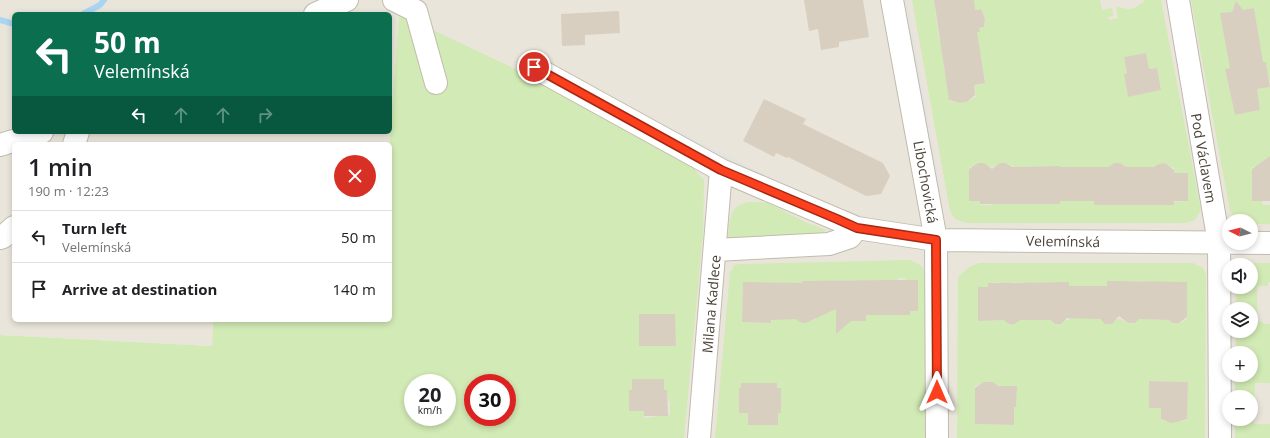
<!DOCTYPE html>
<html lang="en">
<head>
<meta charset="utf-8">
<style>
  :root { --surface:#fff; --page:#f6f6f6; --text:#202124; --muted:#757577; --line:#e0e0e0 }
  body { margin:0; font-family:"Open Sans",sans-serif; background:var(--page); color:var(--text); height:100vh; display:flex; flex-direction:column; font-size:15px; white-space:nowrap }
  * { box-sizing:border-box; margin:0 }
  p { font-size:13px; color:var(--muted) }
  .icon { flex:none; width:22px; height:22px; fill:none; stroke:currentColor; stroke-width:2; stroke-linecap:round; stroke-linejoin:round }
  .map { position:relative; flex:1; overflow:hidden }
  .details { position:absolute; left:12px; top:142px; width:380px; height:180px; display:flex; flex-direction:column; background:var(--surface); border-radius:6px; box-shadow:0 2px 6px #0003 }
  .details>* { flex:none }
  .guide { position:absolute; left:12px; top:12px; width:380px; height:122px; border-radius:6px; box-shadow:0 2px 6px #0003; background:#0b6e4f; color:#fff; overflow:hidden }
  .needle { width:26px; rotate:276deg }
  .tools { position:absolute; left:1222px; top:214px; display:grid; gap:8px }
  .tools a { display:grid; place-items:center; width:36px; height:36px; border-radius:50%; background:var(--surface); box-shadow:0 2px 6px #0003; font-size:20px }
  .speed { position:absolute; left:404px; top:374px; display:flex; gap:8px; font-size:20px; font-weight:700; text-align:center }
  .speed>* { display:grid; place-content:center; width:52px; height:52px; border-radius:50%; background:var(--surface); box-shadow:0 2px 6px #0003; line-height:1 }
  .speed small { font-size:10px; font-weight:400 }
  .speed .limit { border:6px solid #d22; background:#fff; color:#111 }
  .pin { position:absolute; display:grid; place-items:center; width:34px; height:34px; color:#fff; margin:-17px; border:2px solid #fff; border-radius:50%; box-shadow:0 1px 4px #0007 }
  .me { position:absolute; width:44px; margin:-22px; rotate:0deg; stroke-linejoin:round; filter:drop-shadow(0 0 3px #0008) }
  .turn { display:flex; align-items:center; gap:14px; height:84px; padding:0 16px; font-size:18px }
  .turn .icon { width:52px; height:52px; stroke-width:2.5 }
  .turn b { display:block; font-size:28px; line-height:34px }
  .lanes { display:flex; align-items:center; height:38px; padding:0 16px; background:#0003; justify-content:center; gap:20px; direction:ltr }
  .lanes .off { opacity:.35 }
  .round { display:grid; place-items:center; flex:none; width:42px; height:42px; border-radius:21px; background:var(--page) }
  .overview { display:flex; align-items:center; justify-content:space-between; height:68px; padding:0 16px }
  h1 { font-size:24px; font-weight:600; line-height:30px }
  ul { padding:0; list-style:none }
  li { display:flex; align-items:center; gap:12px; height:52px; padding:0 16px; border-top:1px solid var(--line) }
  li div { flex:1 }
  li b { display:block; font-size:15px }
  li em { font-style:normal }
  .map>svg:first-child { display:block }
  .residential { fill:#eae5da; fill-rule:evenodd }
  .green { fill:#d2eab5; fill-rule:evenodd }
  .parking { fill:#e5e3e0 }
  .lines { fill:none; stroke-linecap:round; stroke-linejoin:round }
  .stream { stroke:#a9d4f2; stroke-width:6 }
  .building { fill:#d8cfc1 }
  .minor-casing { stroke:#c2bbae; stroke-width:24 }
  .minor { stroke:#fff; stroke-width:22 }
  .route-casing { stroke:#a42913; stroke-width:10 }
  .route { stroke:#fc3f1d; stroke-width:7 }
  .labels { text-anchor:middle; dominant-baseline:central; stroke-width:3; stroke-linejoin:round; paint-order:stroke }
  .street-label { font-size:14px; fill:#4b4439; stroke:#fff }
</style>
</head>
<body>
<div class="map">
<svg width="1270" height="438" viewBox="0 0 1270 438">
  <rect width="100%" height="100%" fill="#f6f3ec"/>
  <path class="residential" d="M0 0H1270V438H566L399 14 389 144H14V320H213L212 346 0 335ZM14 14H390V132H14ZM1229 221H1251V243H1229ZM1229 265H1251V287H1229ZM1229 309H1251V331H1229ZM1229 353H1251V375H1229ZM1229 397H1251V419H1229Z"/>
  <path class="green" d="M912 0H938L934 1 939 39 979 32V28L984 27 985 18 981 9 974 10V0H1100L1102 10 1112 8 1113 16 1108 17 1109 20 1118 18 1116 7C1122 7 1127 10 1132 9 1137 7 1139 4 1144 2L1143 0H1161L1201 210 1195 220 1186 223H966L955 219 950 211ZM1146 53 1149 69 1157 68 1161 90 1128 97 1124 75 1127 74 1124 57ZM981 57 985 83 974 85 976 97C971 98 971 101 967 102 961 105 956 101 950 102L943 63ZM978 163C986 163 984 165 990 167 995 168 998 163 1003 163 1008 162 1010 166 1015 167L1060 166V204H1048L1037 200V204H1026L1015 200V204H1003V200L992 201V205H981L980 201H970L969 167H973ZM1114 163H1120L1126 167H1151L1159 164 1165 163 1170 167H1174V173L1188 201 1094 205V201Z
    M1191 0H1270V85L1266 62 1225 69 1235 115 1260 110 1258 98 1252 90 1270 87V166L1252 167V201H1262L1263 205H1270V224H1251V221C1239 221 1237 221 1230 211ZM1234 6H1239L1243 10 1254 8 1259 39 1221 13 1232 12Z
    M399 14 669 142 704 180 703 233 684 438H0V335L212 346 213 320H390L389 144ZM639 314H675V346H639ZM632 379H664V390H667L668 401H670V415L644 418V411H629V391L632 390ZM413 383H447V417H413ZM473 383H507V417H473Z
    M755 202 768 203 805 222 826 230 819 235 728 238C729 226 729 208 742 204 746 202 751 202 755 202Z
    M910 260 922 266 928 281 926 438H715L730 273 734 265 741 264ZM898 278H905V280H918V311H910V315L866 305 846 325H836V281L898 280ZM817 281 816 319C807 321 806 327 797 319L771 318V323L742 322 743 282 794 283V285H802ZM742 383H777V388H781V412L778 413V425H748V413H739V388H741Z
    M979 263H1193L1203 268 1206 275 1205 438H957L958 277 969 267ZM1130 281H1142V286L1153 282H1187V319L1180 323H1173L1168 320 1139 319 1135 323C1133 323 1131 324 1129 323 1120 321 1122 314 1111 324 1105 324 1102 319 1097 319V286H1107ZM1000 282 1001 286H1011V282H1023V286L1034 282H1068L1069 320H1065L1061 324H1055L1049 320H1020L1015 324H1009L1004 320 979 321 978 287H988L989 283ZM1149 381 1188 382 1187 420 1171 423 1161 420V408ZM993 382 998 386H1017L1016 407H1014V425L975 424V386Z
    M1252 263H1270V282H1268V286H1257V320L1266 324H1270V383H1255L1254 424H1270V438H1235V419H1251V397H1235V375H1251V353H1236V331H1251V309H1236V287H1251V265H1247Z"/>
  <path class="parking" d="M898 0H907L941 192 932 195Z
    M671 128 819 201 871 219 868 226 667 135Z"/>
  <g class="lines">
    <path class="stream" d="M83 14 100 5 104 0
      M0 20 14 24"/>
  </g>
  <path class="building" d="M804 0H863L869 37 839 42V47L821 50 818 29 809 31Z
    M934 0H974L975 10 981 9 985 18 984 27 979 28 980 32H977L985 83 974 85 975 95 967 102 960 103 949 100Z
    M1236 1 1243 10 1254 8 1263 62H1266L1270 87 1257 89 1260 110 1235 115 1225 69 1230 68 1220 13 1232 12Z
    M619 11 620 33 585 35V45L562 46 561 14Z
    M1146 53 1149 69 1157 68 1161 90 1128 97 1124 74H1127L1124 57Z
    M764 99 806 119 803 124 883 163 890 176 881 194 866 196 788 157 787 158 776 153 774 157 743 141Z
    M1270 156V201H1252V169Z
    M978 163H984L992 169 1000 163H1006L1012 167 1060 166V167H1109L1114 163H1120L1126 167H1153L1159 164 1165 163 1174 170V173H1188V201H1174V205H1094V201H1060V204H980V201H969V169Z
    M889 280H918V311H910V315H866V321H851L836 334V309L806 323H802L795 319 771 320V323L742 322 743 282 802 283V281Z
    M1107 281 1187 282V317L1179 323H1173L1168 320 1139 319 1135 323H1128L1119 316 1112 324H1105L1100 319 1067 318 1061 324H1055L1050 320H1020L1015 324H1009L1004 320 978 321V287H988V283L1069 282V286H1107Z
    M639 314H675L676 346H639Z
    M632 379H664V390H667L668 416H644V411H629V390H632Z
    M1149 381 1188 382 1187 419 1177 422 1171 423 1161 419V408H1149Z
    M984 382H993L998 386H1017L1016 407H1014V425L975 424V388Z
    M741 383H777V388H781V413H778V425H748V413H739V388H741Z"/>
  <g class="lines">
    <defs>
      <path id="minor" d="M394 0 416 11 436 83
        M892 0 936 240 937 438
        M1178 0 1219 243 1220 438
        M315 14 347 0
        M534 67 721 170 857 228 936 240 1270 243
        M74 144 78 132
        M0 145 42 132
        M0 238 3 237 14 227
        M715 250 829 244 850 237 857 228
        M699 438 721 170"/>
    </defs>
    <use href="#minor" class="minor-casing"/>
    <use href="#minor" class="minor"/>
  </g>
  <g class="lines">
    <defs>
      <path id="route" d="M534 67 721 170 837 219 857 228 936 240 937 392"/>
    </defs>
    <use href="#route" class="route-casing"/>
    <use href="#route" class="route"/>
  </g>
  <g class="labels">
    <g class="street-label">
      <text transform="translate(1204 158) rotate(80)">Pod Václavem</text>
      <text transform="translate(926 182) rotate(80)">Libochovická</text>
      <text transform="translate(1063 241) rotate(1)">Velemínská</text>
      <text transform="translate(711 304) rotate(-85)">Milana Kadlece</text>
    </g>
  </g>
</svg>
<div class="tools">
<a><svg class="needle" viewBox="-14 -14 28 28"><path d="M0-13l5 13h-10z" fill="#e53935"/><path d="M0 13l5-13h-10z" fill="#757577"/></svg></a>
<a><svg class="icon" aria-label="sound" viewBox="0 0 24 24"><path d="M4 9h4l5-4v14l-5-4H4zM17 9q2 3 0 6"/></svg></a>
<a><svg class="icon" aria-label="layers" viewBox="0 0 24 24"><path d="M12 4l9 5-9 5-9-5zM3 14l9 5 9-5"/></svg></a>
<a>+</a>
<a>−</a>
</div>
<div class="speed"><div>20<small>km/h</small></div><div class="limit">30</div></div>
<div class="pin" style="left:534px;top:67px;background:#d93025"><svg class="icon" aria-label="arrive" viewBox="0 0 24 24"><path d="M6 21V4h12l-3 4 3 4H6"/></svg></div>
<svg class="me" style="left:937px;top:392px" viewBox="-20 -20 40 40"><path d="M0-17L14 15 0 8-14 15z" fill="#fc3f1d" stroke="#fff" stroke-width="4"/></svg>
<div class="guide">
<div class="turn"><svg class="icon" aria-label="left" viewBox="0 0 24 24"><path d="M17 20v-9H6M10 6l-5 5 5 5"/></svg><div><b>50 m</b>Velemínská</div></div>
<div class="lanes"><svg class="icon" aria-label="left" viewBox="0 0 24 24"><path d="M17 20v-9H6M10 6l-5 5 5 5"/></svg><svg class="icon off" aria-label="ahead" viewBox="0 0 24 24"><path d="M12 20V5M6 11l6-6 6 6"/></svg><svg class="icon off" aria-label="ahead" viewBox="0 0 24 24"><path d="M12 20V5M6 11l6-6 6 6"/></svg><svg class="icon off" aria-label="right" viewBox="0 0 24 24"><path d="M7 20v-9h11M14 6l5 5-5 5"/></svg></div>
</div>
<section class="details">
<div class="overview"><div><h1>1 min</h1><p>190 m · 12:23</p></div><a class="round" style="background:#d93025;color:#fff"><svg class="icon" aria-label="close" viewBox="0 0 24 24"><path d="M6 6l12 12M18 6L6 18"/></svg></a></div>
<ul>
<li><svg class="icon" aria-label="left" viewBox="0 0 24 24"><path d="M17 20v-9H6M10 6l-5 5 5 5"/></svg><div><b>Turn left</b><p>Velemínská</p></div><em>50 m</em></li>
<li><svg class="icon" aria-label="arrive" viewBox="0 0 24 24"><path d="M6 21V4h12l-3 4 3 4H6"/></svg><div><b>Arrive at destination</b></div><em>140 m</em></li>
</ul>
</section>
</div>
</body>
</html>
